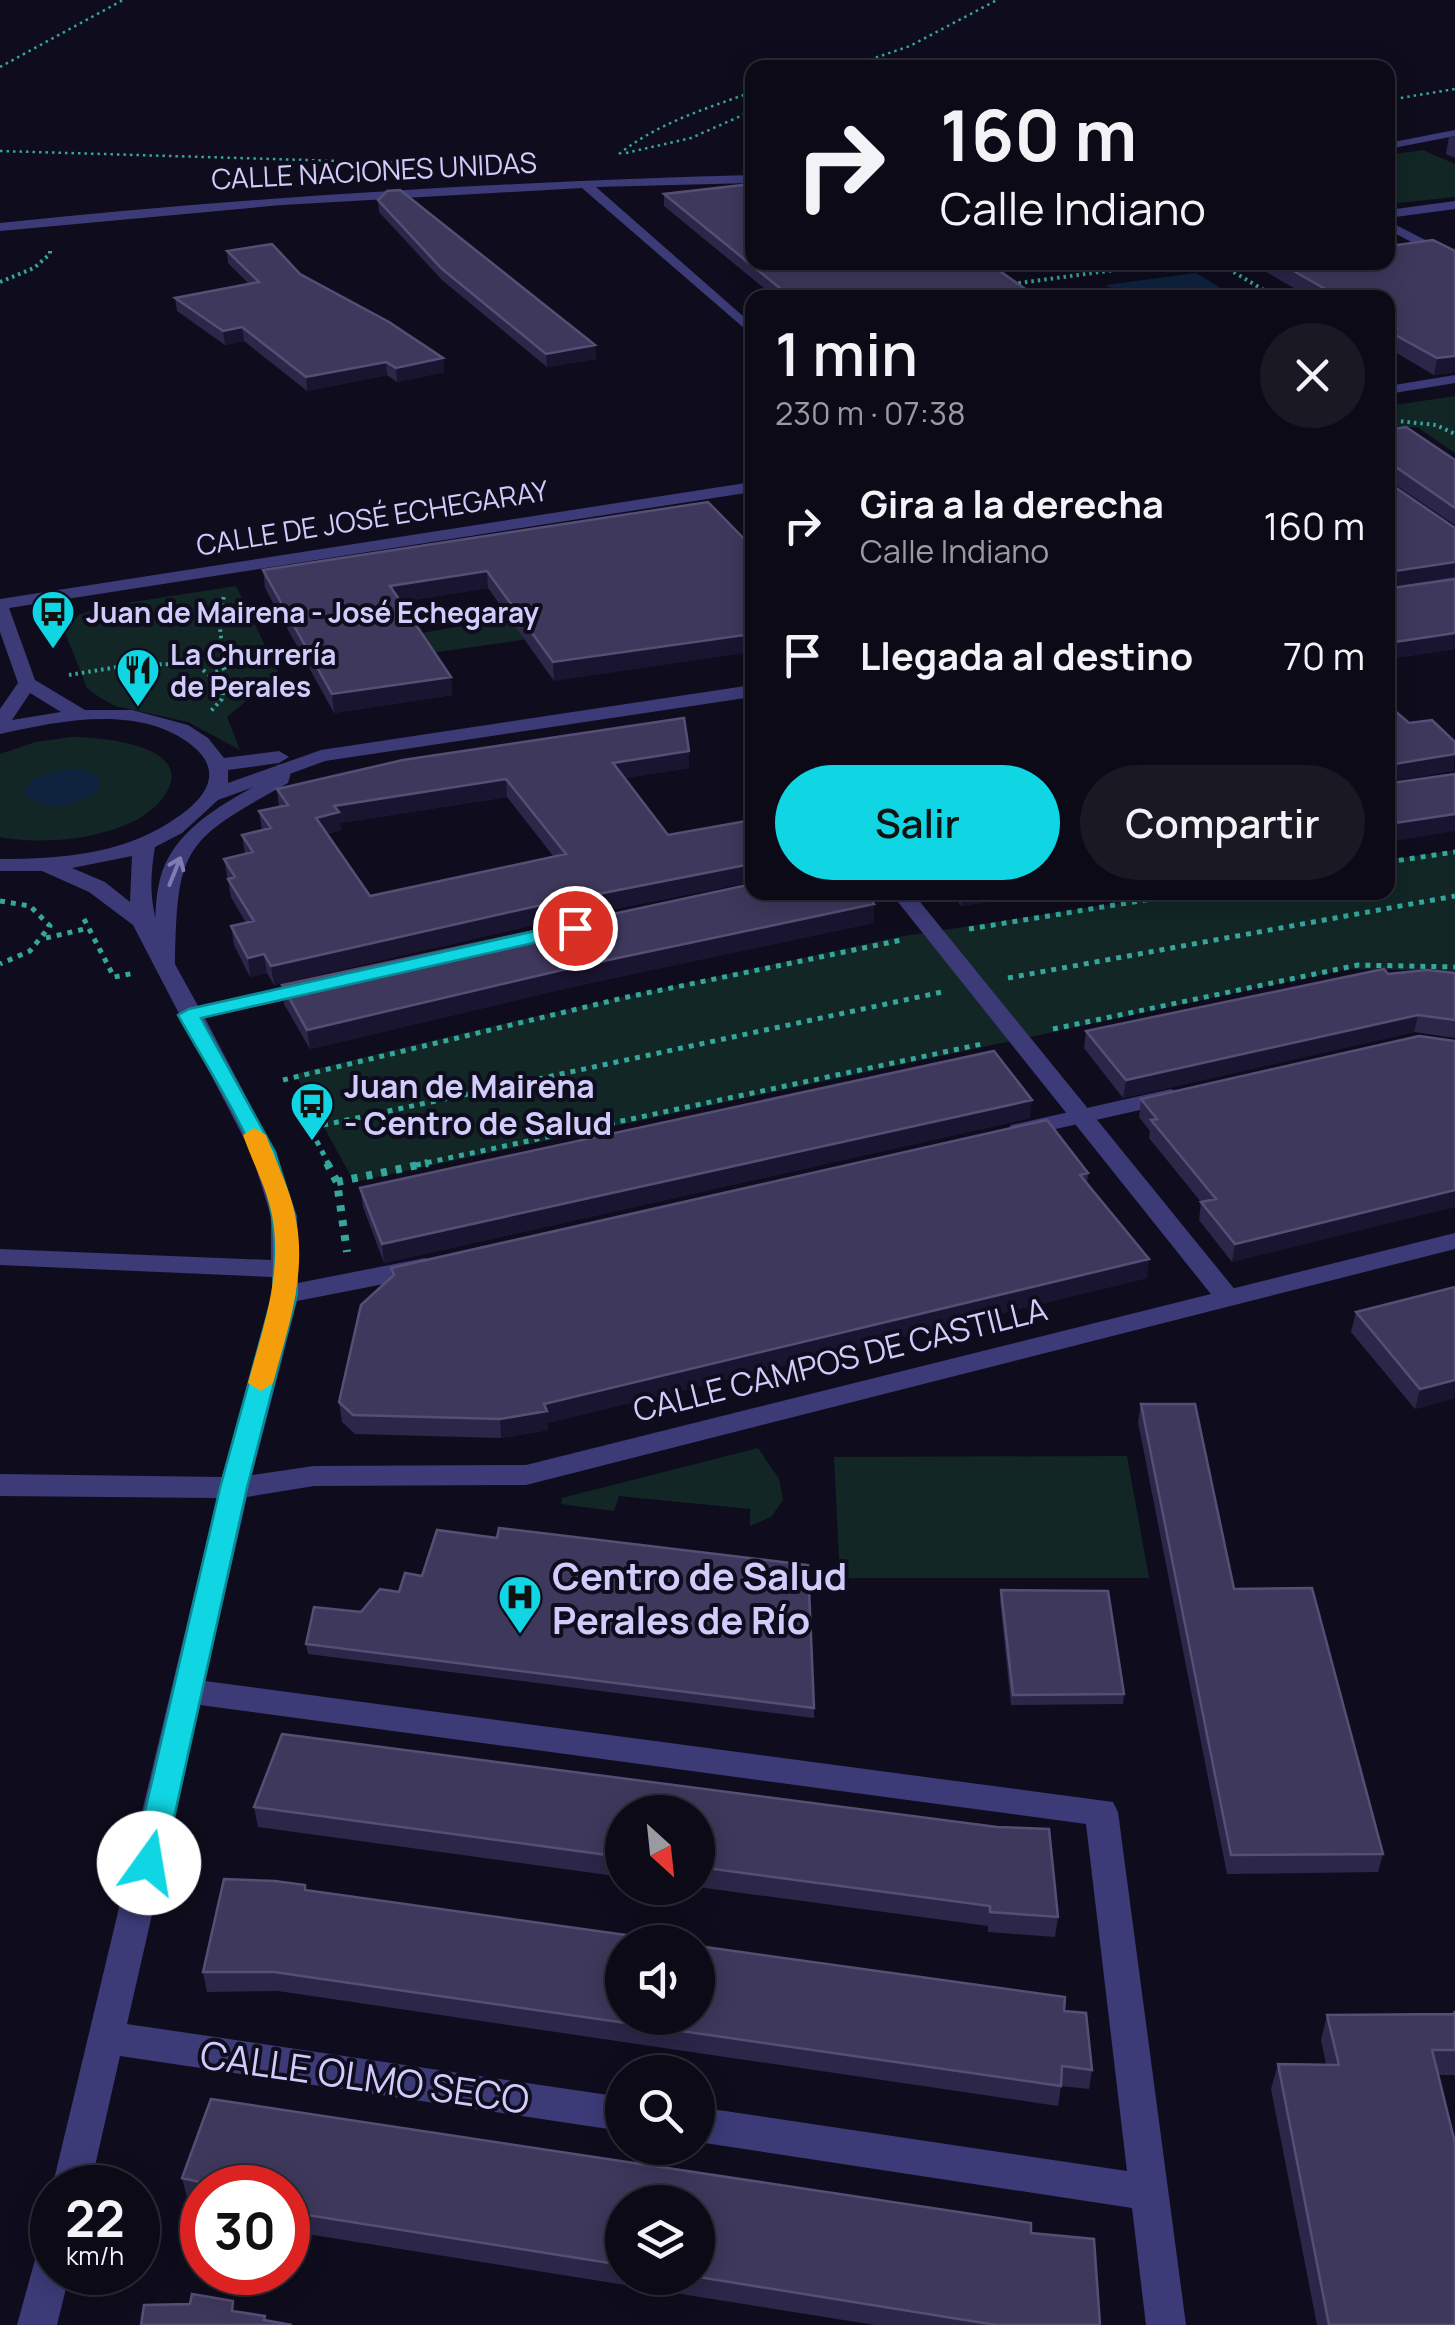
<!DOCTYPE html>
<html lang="es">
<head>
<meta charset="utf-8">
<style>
  :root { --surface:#0b0a16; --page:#191823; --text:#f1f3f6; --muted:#9a9aa1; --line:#2b2b35; --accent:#10d5e3 }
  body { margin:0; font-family:Manrope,sans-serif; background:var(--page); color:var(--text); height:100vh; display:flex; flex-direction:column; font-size:38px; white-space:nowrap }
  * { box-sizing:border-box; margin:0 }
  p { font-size:32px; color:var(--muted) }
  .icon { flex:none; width:55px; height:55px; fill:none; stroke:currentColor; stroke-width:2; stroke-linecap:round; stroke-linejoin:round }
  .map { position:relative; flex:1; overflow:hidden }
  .panel { position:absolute; left:745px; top:290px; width:650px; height:610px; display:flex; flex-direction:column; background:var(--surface); border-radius:20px; box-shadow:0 5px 25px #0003,0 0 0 2px var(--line) }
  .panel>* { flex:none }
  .banner { position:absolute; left:745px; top:60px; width:650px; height:210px; border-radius:20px; box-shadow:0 5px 25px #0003,0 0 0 2px var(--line); background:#0b0a16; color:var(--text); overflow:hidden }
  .needle { width:65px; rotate:153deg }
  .controls { position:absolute; left:605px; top:1795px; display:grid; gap:20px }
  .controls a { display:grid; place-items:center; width:110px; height:110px; border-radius:50%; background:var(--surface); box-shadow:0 5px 25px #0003,0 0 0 2px var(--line); font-size:50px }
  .speed { position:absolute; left:30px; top:2165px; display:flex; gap:20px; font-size:50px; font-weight:700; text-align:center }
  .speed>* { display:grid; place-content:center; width:130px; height:130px; border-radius:50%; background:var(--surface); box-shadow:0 5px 25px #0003,0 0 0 2px var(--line); line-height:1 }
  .speed small { font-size:25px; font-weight:400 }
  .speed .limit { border:15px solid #d22; background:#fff; color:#111 }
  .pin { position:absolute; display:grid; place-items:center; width:85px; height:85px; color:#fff; margin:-42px; border:5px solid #fff; border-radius:50%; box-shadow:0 2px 10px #0007 }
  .me { position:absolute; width:110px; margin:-55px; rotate:13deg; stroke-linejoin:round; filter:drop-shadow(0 0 8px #0008) }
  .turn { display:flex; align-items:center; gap:35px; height:210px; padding:0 30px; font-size:45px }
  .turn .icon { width:130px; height:130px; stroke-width:2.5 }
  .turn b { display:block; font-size:70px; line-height:85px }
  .round { display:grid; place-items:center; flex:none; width:105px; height:105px; border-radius:52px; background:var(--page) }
  .head { display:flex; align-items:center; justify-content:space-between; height:170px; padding:0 30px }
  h1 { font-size:60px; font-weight:600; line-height:75px }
  .cta { display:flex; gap:20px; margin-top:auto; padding:20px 30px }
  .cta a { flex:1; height:115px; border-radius:60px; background:var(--accent); color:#111; font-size:40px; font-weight:600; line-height:115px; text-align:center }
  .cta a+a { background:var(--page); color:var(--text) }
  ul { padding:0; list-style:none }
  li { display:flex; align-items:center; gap:30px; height:130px; padding:0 30px }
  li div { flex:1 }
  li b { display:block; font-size:38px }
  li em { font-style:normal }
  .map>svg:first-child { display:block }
  .green { fill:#112625 }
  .water { fill:#0f233f }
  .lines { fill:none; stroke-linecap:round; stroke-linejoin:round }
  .path-far3 { stroke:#35a69c; stroke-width:2.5; stroke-dasharray:2.5 4; stroke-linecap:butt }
  .path-far2 { stroke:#35a69c; stroke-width:4; stroke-dasharray:2.5 4; stroke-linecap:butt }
  .path-far1 { stroke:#35a69c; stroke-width:5; stroke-dasharray:5 6; stroke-linecap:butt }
  .path { stroke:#35a69c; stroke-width:8; stroke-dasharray:6 9; stroke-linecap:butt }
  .service { fill:#3c3b78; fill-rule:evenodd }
  .pedestrian { fill:#3c3b78; fill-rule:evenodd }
  .minor { fill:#3c3b78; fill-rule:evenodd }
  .wall { fill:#2c2649; fill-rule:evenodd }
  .shaded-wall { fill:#191530 }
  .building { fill:#3e385c; stroke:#554f75; stroke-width:2.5; fill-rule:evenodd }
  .oneway { stroke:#7f7cb3 }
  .route { fill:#10d5e3; stroke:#0a8a94; stroke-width:2.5 }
  .slow { fill:#f59e0b }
  .labels { text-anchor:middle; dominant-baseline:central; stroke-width:8; stroke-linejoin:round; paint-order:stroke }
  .far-street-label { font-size:28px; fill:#d0ccfb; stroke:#0f0d1d }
  .far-poi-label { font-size:28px; font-weight:bold; fill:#d0ccfb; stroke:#0f0d1d; text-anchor:start }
  .poi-label { font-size:32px; font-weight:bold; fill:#d0ccfb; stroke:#0f0d1d; text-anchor:start }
  .street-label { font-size:32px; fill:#d0ccfb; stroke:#0f0d1d }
  .near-poi-label { font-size:38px; font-weight:bold; fill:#d0ccfb; stroke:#0f0d1d; text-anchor:start }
  .near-street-label { font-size:38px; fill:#d0ccfb; stroke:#0f0d1d }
</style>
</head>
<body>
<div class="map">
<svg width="1455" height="2325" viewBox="0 0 1455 2325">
  <rect width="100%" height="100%" fill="#0f0d1d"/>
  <path class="green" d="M1423 150 1455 164V197L1388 204V155Z
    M1455 396V453L1417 427H1388V406Z
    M236 586 279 674 227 717 240 750 188 722 115 706 99 697 87 688 64 630 79 615 100 607Z
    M529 614 557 635 430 653 416 634Z
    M71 737C100 737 203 745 162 799 131 839 45 846 0 837V754L36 742Z
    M1455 850V971L1347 969 354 1182 295 1074 510 1022 898 937 1185 893 1388 892V860Z
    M758 1448 779 1479 783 1500 771 1517 750 1526V1509L619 1496 614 1511 561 1504 562 1498Z
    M1127 1456 1149 1578H840L834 1457Z"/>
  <path class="water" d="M1196 273 1227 292C1188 297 1140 307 1106 285Z
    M67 769 89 771 101 780 100 787C83 807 48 812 26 796L25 791 33 779Z"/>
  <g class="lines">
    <path class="path-far3" d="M0 67 123 0
      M845 68 910 46 997 0
      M1388 100 1455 89
      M0 151 409 163
      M626 153 691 138 752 111
      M619 154C658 123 705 109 752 92"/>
    <path class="path-far2" d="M1217 262 1277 298
      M0 282 34 268 50 254V249
      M1012 284 1174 262
      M1388 420 1436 425 1455 434
      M224 668 256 653 284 648
      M69 675 130 665 180 664 198 666 224 687 222 699 210 712
      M210 675 224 668 220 627 224 594"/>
    <path class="path-far1" d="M1388 862 1455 852
      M0 901 30 906 50 926 30 951 0 964
      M84 919 114 977 135 973
      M969 929 1194 892
      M46 938 89 928
      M1008 978 1455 896
      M1053 1029 1358 965 1455 967
      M283 1080 623 998 902 940
      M329 1165 310 1128 942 992
      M416 1165 982 1044"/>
    <path class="path" d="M327 1163 337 1182 347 1252
      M337 1182 428 1163"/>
    <path class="service" d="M283 764 292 769 288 783C183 841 177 846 175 966L172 970H158L155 966C156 938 153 907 160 879 174 826 229 801 273 776L277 765Z"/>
    <path class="pedestrian" d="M890 892H912L1236 1291 1240 1297 1236 1303H1218Z"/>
    <path class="minor" d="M1455 130V136L1388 149V143Z
      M752 175V183L596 187 752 324V335L582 188 282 205 0 231V223C250 197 501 182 752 175Z
      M1455 201V209L1388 218V210Z
      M1388 221 1455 255V264L1388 230Z
      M1455 375V383L1388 394V386Z
      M752 482V492L9 608 35 680 85 710H132L188 725 208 738 224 758 279 751 289 757 279 763 228 770V783L321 750 752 685V697L325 761 218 800 182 833 155 847C142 920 166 945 198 1006L313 980 324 987 321 992 205 1018 275 1152 297 1216 298 1283 425 1258 438 1267 425 1276 297 1301 252 1475 314 1466 526 1465 1455 1233V1249L526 1485 314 1486 247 1497 205 1681 1113 1802 1118 1812 1186 2325H1146L1132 2208 698 2142V2107L1127 2171 1086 1824 200 1705 127 2024 622 2097V2131L120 2056 90 2188H52L217 1498 0 1496V1474L222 1477 272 1294V1277L0 1265V1249L271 1260V1216L251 1152 133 925 89 892 42 871H0V859C65 859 128 854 182 814 194 805 207 793 209 778 211 762 199 750 186 741 134 705 58 721 0 734V709L18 683 0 632V599ZM30 693 61 712 12 720ZM132 856 130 902 105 882 72 868Z
      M1171 1089 1183 1096 1180 1101 1020 1137 1008 1130 1011 1125Z
      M52 2244V2272H70L57 2325H17L38 2249Z"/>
  </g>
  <path class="wall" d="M1455 136V158L1446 154 1449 137Z
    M664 194 752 262 1002 272 1038 298H776L664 206Z
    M378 200 595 345 596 359 547 367 442 280 379 212Z
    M1397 245 1455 372 1434 375 1388 348V298H1311L1249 262H1388Z
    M227 251 300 274 443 358 444 372 397 382 387 375 307 391 244 341 225 345 177 311 175 298 249 284 228 263Z
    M1388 430 1455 460V525L1388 480 1389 483 1455 528V578L1391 588 1455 579V649L1388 659Z
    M708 502 554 681 488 588 400 602 451 677 452 695 334 713 265 588 263 570Z
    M689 768 625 778 668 835 752 820V892L874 904 873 923 576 986 310 1049 284 1004 282 985 752 884 751 882 538 924 274 985 267 973 250 977 234 945 231 926 246 923 231 897 224 859 245 854 242 835 262 830 259 811 279 807 277 789ZM507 797 554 857 370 896 327 834 341 830 340 823Z
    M951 892H1053L961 906Z
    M1455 973V1038L1414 1032 1123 1098 1084 1048 1086 1031 1388 974Z
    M1455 1041 1232 1262 1199 1220 1201 1202 1149 1138 1150 1131 1139 1117 1141 1099Z
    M1030 1118 384 1263 363 1207 360 1188Z
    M1088 1173 1087 1183 1147 1278 547 1423 548 1430 501 1438 355 1434 342 1422 339 1402 392 1277 391 1268Z
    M1455 1287V1398L1415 1409 1351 1332 1356 1312Z
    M1141 1404 1234 1589 1383 1854 1378 1872 1227 1874 1138 1422Z
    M1001 1590 1124 1694 1123 1704 1011 1705 1000 1600Z
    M361 1612 814 1708V1718L308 1654 306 1644Z
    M282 1734 997 1827 1049 1829 1058 1917 1055 1937 988 1932V1926L698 1887V1812H622V1877L258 1827 254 1807Z
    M306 1890 1064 2011 1092 2070 1089 2089 1061 2086 1058 2106 278 1991 207 1992 203 1972Z
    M1455 2011V2075H1438L1455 2325H1317L1271 2089 1278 2064H1326L1321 2040 1327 2015 1454 2014Z
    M211 2099 1031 2223V2233L1094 2239 1100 2325H875L288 2231V2188H202V2201L187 2197 182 2178ZM622 2202H698V2278H622Z"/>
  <path class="shaded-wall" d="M987 262H1076L986 275Z
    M242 327 244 341 225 345 223 331Z
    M595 345 596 359 547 367 546 354Z
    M1455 356V372L1434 375 1437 358Z
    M443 358 444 372 397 382 396 368Z
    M386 362 387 375 307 391 306 377Z
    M1388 465H1393L1390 480H1388Z
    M1455 562 1454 577 1388 588V572Z
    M487 571 488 588 391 604 390 586Z
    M1455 633V649L1388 659V643Z
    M752 634V652L554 681 553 662Z
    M451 677 452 695 334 713 332 694Z
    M689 751V768L613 780V763Z
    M1455 754 1454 771 1388 782V765Z
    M506 779 507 797 340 823 341 830 318 836 316 818 334 806Z
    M1455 814V831L1388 842V824Z
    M751 864V882L538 924 274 985 271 966 537 906Z
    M962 892H1053L961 906Z
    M874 904 873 923 576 986 310 1049 307 1030 575 967Z
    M264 954 267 973 250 977 248 958Z
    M1418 1015 1414 1032 1123 1098 1126 1080Z
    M1032 1100 1030 1118 384 1263 382 1244Z
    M1455 1190V1207L1232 1262 1235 1244Z
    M1149 1259 1147 1278 547 1423 548 1430 501 1438 500 1419 544 1404Z
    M1455 1380V1398L1415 1409 1420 1389Z"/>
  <path class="building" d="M752 184V262H987L1038 298H792L664 194Z
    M400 190 595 345 546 354 441 268 378 200 387 191Z
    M1433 240 1455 251V356L1437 358 1388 331 1396 328 1388 323V298H1341L1278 262H1388V241L1397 245Z
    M272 244 300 274 389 322 443 358 396 368 386 362 306 377 242 327 223 331 175 298 259 282 227 251Z
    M1406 427 1455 460V508L1393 465H1388L1389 483 1455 528V562L1388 572V580V430Z
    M708 502 752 547V634L553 662 487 571 390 586 451 677 332 694 263 570Z
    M1455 579V633L1388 643V585L1392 588Z
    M1388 705 1409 723 1432 720 1455 742V754L1388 765V779L1392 783 1455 774V814L1388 824Z
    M684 718 689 751 613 763 668 835 752 820V866L751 864 537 906 271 966 264 954 248 958 231 926 254 921 228 879 235 877 224 859 253 852 242 835 271 828 259 811 288 805 277 789 403 760ZM506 779 566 854 370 896 316 818 339 812 334 806Z
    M752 884V892H864L874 904 575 967 307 1030 282 985Z
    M1384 969 1388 974 1427 970 1455 973V1020L1418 1015 1126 1080 1086 1031Z
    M1419 1036 1455 1041V1190L1235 1244 1201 1202 1216 1199 1151 1120 1157 1119 1141 1099Z
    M994 1051 1032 1100 382 1244 360 1188Z
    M1047 1120 1088 1173 1080 1175 1149 1259 544 1404 547 1411 500 1419 353 1415 339 1402 361 1305 394 1275 391 1268Z
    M1455 1287V1380L1420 1389 1356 1312Z
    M1141 1404H1195L1234 1589 1312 1588 1383 1854 1231 1855Z
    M499 1528 808 1565 814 1708 306 1644 314 1607 361 1612 380 1589 399 1592 405 1573 422 1576 437 1530 497 1538Z
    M1001 1590 1108 1591 1124 1694 1013 1695Z
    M282 1734 997 1827 1049 1829 1058 1917 990 1912V1906L698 1867V1812H622V1857L254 1807Z
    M224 1879 275 1881 305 1885V1890L676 1942H622V2018H698V1946L1065 1997 1064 2011 1086 2013 1092 2070 1062 2066 1061 2086 274 1972H203Z
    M1455 2011V2050H1432L1455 2143V2325H1329L1278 2064 1339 2065 1327 2015 1454 2014Z
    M211 2099 1031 2223V2233L1094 2239 1100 2325H996L698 2277V2202H622V2265L288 2212V2188H212L213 2185 182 2178Z
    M192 2294 233 2301 232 2311 265 2316 264 2320 292 2325H141L144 2305 190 2304Z"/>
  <defs><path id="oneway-shaft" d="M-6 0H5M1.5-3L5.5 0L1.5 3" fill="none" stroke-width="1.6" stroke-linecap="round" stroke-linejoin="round" transform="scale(2.5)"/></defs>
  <use class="oneway" href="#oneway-shaft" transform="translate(175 871) rotate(-68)"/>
  <path class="route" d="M575 922 582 924V932L201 1018 275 1152 295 1216 297 1294 247 1488 164 1863 160 1872 149 1876 138 1872 133 1863 220 1488 273 1294C274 1269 276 1242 272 1217 262 1146 212 1077 178 1015L189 1009Z"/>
  <path class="slow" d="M254 1128 266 1135C275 1161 290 1188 295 1215 308 1272 288 1328 273 1383L261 1391 248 1383C263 1328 283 1273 272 1215 267 1189 252 1161 243 1135Z"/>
  <defs>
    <symbol id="bus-pin" viewBox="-11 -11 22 30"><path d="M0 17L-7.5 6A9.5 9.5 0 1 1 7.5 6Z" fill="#10d5e3" stroke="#0f0d1d"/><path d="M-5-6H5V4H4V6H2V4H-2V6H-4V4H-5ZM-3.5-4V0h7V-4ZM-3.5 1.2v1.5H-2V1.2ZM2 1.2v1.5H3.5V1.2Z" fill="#111"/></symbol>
    <symbol id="restaurant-pin" viewBox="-11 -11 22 30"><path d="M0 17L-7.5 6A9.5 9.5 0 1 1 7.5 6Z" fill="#10d5e3" stroke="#0f0d1d"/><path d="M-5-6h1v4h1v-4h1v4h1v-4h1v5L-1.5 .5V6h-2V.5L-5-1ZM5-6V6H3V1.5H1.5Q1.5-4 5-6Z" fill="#111"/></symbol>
    <symbol id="hospital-pin" viewBox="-11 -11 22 30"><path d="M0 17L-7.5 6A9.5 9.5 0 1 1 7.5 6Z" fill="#10d5e3" stroke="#0f0d1d"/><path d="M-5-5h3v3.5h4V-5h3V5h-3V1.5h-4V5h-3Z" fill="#111"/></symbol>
  </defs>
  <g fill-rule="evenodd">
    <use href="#bus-pin" x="28" y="587" width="50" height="68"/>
    <use href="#restaurant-pin" x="113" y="645" width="50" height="68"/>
    <use href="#bus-pin" x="287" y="1079" width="50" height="68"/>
    <use href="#hospital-pin" x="495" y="1572" width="50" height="68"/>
  </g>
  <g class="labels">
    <g class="far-street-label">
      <text transform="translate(374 170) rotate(-3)">CALLE NACIONES UNIDAS</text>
      <text transform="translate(372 517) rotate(-9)">CALLE DE JOSÉ ECHEGARAY</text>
    </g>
    <g class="far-poi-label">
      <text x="86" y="612">Juan de Mairena - José Echegaray</text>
      <text x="170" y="654">La Churrería<tspan x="170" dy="32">de Perales</tspan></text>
    </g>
    <g class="poi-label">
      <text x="344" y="1086">Juan de Mairena<tspan x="344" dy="37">- Centro de Salud</tspan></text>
    </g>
    <g class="street-label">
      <text transform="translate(840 1359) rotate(-14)">CALLE CAMPOS DE CASTILLA</text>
    </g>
    <g class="near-poi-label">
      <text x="552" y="1575">Centro de Salud<tspan x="552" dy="44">Perales de Río</tspan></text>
    </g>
    <g class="near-street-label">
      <text transform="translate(365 2076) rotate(8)">CALLE OLMO SECO</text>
    </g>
  </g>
</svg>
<div class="controls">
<a><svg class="needle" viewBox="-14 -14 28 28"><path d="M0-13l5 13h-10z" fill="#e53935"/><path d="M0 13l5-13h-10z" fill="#9a9aa1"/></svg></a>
<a><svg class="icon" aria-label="sound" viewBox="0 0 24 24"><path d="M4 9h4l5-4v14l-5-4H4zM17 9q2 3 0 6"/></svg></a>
<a><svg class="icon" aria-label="search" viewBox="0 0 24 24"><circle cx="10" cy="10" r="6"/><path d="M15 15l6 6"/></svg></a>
<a><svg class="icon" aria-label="layers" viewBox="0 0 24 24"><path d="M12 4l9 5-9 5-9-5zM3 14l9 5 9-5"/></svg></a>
</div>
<div class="speed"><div>22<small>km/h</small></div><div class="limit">30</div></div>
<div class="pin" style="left:575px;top:928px;background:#d93025"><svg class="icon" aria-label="arrive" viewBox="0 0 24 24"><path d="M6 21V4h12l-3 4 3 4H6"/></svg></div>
<svg class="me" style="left:149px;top:1863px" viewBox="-20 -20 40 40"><circle r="19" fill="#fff"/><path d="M0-13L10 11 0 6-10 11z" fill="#10d5e3"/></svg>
<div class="banner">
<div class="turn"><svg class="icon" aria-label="right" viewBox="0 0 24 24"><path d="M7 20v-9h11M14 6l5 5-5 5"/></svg><div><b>160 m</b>Calle Indiano</div></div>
</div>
<section class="panel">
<div class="head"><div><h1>1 min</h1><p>230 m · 07:38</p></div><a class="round"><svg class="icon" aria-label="close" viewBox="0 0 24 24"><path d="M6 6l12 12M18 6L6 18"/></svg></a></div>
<ul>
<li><svg class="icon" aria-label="right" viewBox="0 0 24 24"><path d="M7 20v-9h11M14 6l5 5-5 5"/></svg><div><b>Gira a la derecha</b><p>Calle Indiano</p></div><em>160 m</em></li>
<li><svg class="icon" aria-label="arrive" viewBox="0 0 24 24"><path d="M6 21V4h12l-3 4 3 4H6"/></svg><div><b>Llegada al destino</b></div><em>70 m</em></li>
</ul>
<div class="cta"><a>Salir</a><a>Compartir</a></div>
</section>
</div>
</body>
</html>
